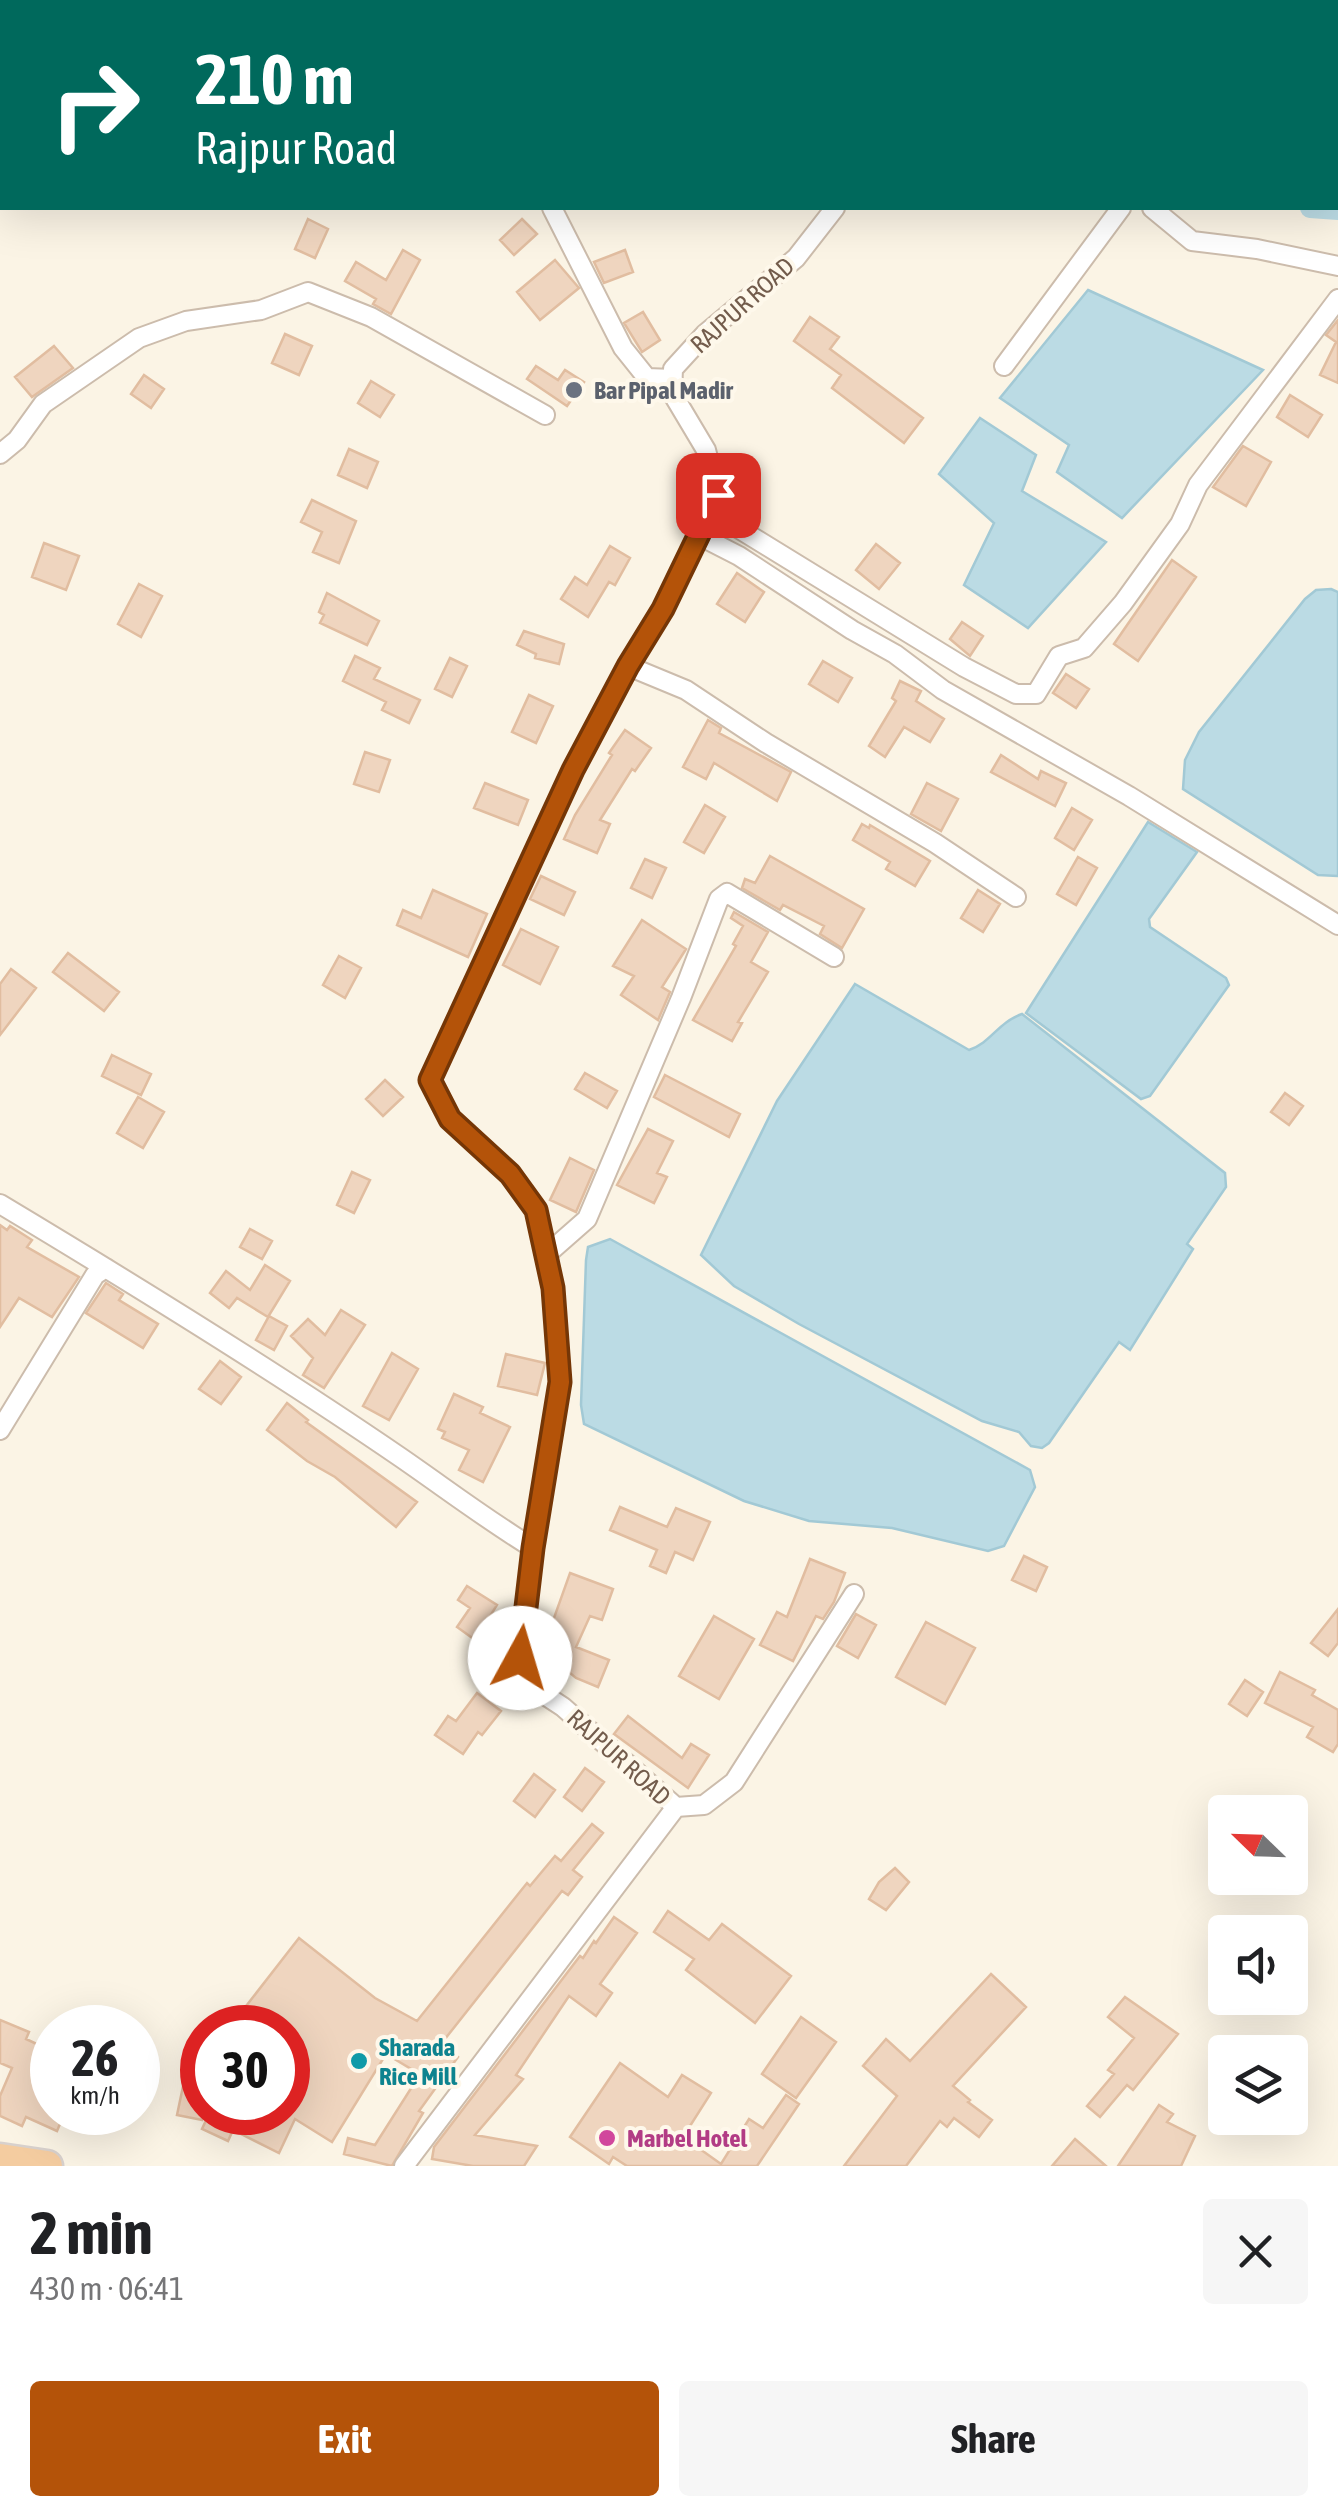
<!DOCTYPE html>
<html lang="en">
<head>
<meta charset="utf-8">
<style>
  :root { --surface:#fff; --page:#f6f6f6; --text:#202124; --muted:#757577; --accent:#b45309 }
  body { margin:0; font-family:"Asap Condensed",sans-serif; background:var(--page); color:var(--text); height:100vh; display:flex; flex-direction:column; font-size:38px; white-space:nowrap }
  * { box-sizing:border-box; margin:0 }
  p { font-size:32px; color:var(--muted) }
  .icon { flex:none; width:55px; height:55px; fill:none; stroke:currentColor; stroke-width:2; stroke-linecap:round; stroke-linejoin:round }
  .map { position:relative; height:2166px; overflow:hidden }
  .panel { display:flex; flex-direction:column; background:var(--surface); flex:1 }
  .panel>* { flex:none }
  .hud { position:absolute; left:0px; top:0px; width:1340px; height:210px; box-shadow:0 10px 40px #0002; background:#00695c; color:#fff; overflow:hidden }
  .needle { width:65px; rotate:293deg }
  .buttons { position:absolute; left:1208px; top:1795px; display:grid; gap:20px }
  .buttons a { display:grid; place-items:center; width:100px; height:100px; border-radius:10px; background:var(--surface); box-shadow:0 10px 40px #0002; font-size:50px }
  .speed { position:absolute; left:30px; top:2005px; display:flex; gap:20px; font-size:50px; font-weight:700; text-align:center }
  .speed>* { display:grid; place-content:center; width:130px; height:130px; border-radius:50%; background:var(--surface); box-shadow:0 10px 40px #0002; line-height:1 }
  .speed small { font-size:25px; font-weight:400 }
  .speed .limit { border:15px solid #d22; background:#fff; color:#111 }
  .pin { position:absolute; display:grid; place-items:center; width:85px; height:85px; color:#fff; margin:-42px; border-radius:20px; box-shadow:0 5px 15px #0006 }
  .me { position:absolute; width:110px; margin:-55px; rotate:6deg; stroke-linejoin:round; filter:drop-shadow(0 0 8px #0008) }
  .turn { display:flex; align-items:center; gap:35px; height:210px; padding:0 30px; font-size:45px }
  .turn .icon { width:130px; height:130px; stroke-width:2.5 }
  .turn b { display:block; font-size:70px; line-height:85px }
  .round { display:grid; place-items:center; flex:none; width:105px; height:105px; border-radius:10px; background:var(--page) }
  .summary { display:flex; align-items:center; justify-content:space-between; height:170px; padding:0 30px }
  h1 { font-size:60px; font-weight:700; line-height:75px }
  .button { display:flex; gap:20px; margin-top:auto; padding:20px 30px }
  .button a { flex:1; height:115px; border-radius:10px; background:var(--accent); color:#fff; font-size:40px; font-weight:700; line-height:115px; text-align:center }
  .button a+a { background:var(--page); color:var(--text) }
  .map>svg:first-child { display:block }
  .water { fill:#bbdbe4; stroke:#a2c9d5; stroke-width:2.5 }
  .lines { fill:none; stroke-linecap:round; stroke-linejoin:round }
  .canal { stroke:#bbdbe4; stroke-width:20 }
  .building { fill:#efd5bf; stroke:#e1bda0; stroke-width:2.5 }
  .minor-casing { stroke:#ccbcac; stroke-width:22 }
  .trunk-casing { stroke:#d8d1cd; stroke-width:35 }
  .minor { stroke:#fff; stroke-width:18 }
  .trunk { stroke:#f4cca0; stroke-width:30 }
  .route-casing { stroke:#753606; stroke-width:25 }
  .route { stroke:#b45309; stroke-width:18 }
  .worship-dot { fill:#6b7280; stroke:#fef8eb; stroke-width:4 }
  .culture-dot { fill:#0f9aa8; stroke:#fef8eb; stroke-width:4 }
  .hotel-dot { fill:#d1479c; stroke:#fef8eb; stroke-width:4 }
  .labels { text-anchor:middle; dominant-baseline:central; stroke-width:8; stroke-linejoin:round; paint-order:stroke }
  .street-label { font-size:25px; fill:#735c4c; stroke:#fef8eb }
  .worship-label { font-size:25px; font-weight:bold; fill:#5b616d; stroke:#fef8eb; text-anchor:start }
  .culture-label { font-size:25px; font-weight:bold; fill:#0d838f; stroke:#fef8eb; text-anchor:start }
  .hotel-label { font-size:25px; font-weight:bold; fill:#b23c85; stroke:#fef8eb; text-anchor:start }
</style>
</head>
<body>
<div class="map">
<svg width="1338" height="2166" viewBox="0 0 1338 2166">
  <rect width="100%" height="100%" fill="#fbf4e5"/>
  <path class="water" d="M1088 290 1263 370 1122 518 1057 472 1069 445 1000 398Z
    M980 418 1036 455 1022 491 1106 542 1028 628 964 585 994 523 939 474Z
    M1331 589 1338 592V876L1318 875 1183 789 1185 760 1199 732 1305 599 1316 590Z
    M1148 822 1197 852 1149 919 1150 927 1226 978 1229 985 1150 1096 1141 1099 1026 1013Z
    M855 984 969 1050C992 1042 997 1023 1022 1014L1225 1173 1226 1187 1187 1244 1193 1249 1130 1350 1119 1342 1049 1443 1042 1448 1031 1446 1019 1432 982 1421 799 1324 734 1286 701 1255 777 1101Z
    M610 1239 1030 1470 1035 1487 1004 1546 988 1551 892 1528 809 1521 744 1501 584 1424 581 1405 586 1260 588 1247Z"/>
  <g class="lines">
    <path class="canal" d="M1127 2 1128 0
      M1310 208 1338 210"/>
  </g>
  <path class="building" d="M308 219 328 229 315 258 295 249Z
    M522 219 537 234 514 255 500 240Z
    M403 250 420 260 391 314 373 304 376 299 345 281 356 262 386 280Z
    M625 250 633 272 604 283 594 262Z
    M555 260 579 288 540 320 517 292Z
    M643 312 660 340 642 352 624 323Z
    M810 317 839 337 830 349 923 418 904 443 832 388 841 375 794 341Z
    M1338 320V383L1320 375 1336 342 1326 335Z
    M285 334 312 346 299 375 272 363Z
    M54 346 73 368 32 397 15 377Z
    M536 366 558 380 565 370 584 382 567 406 527 379Z
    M144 375 164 389 151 408 131 394Z
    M371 381 394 395 380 417 358 403Z
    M1290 395 1322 415 1308 437 1277 417Z
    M1243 446 1271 462 1246 506 1213 487Z
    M349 449 378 462 367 488 338 475Z
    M312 500 356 521 339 563 313 552 322 532 301 522Z
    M44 543 79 556 66 590 32 577Z
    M876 544 900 563 879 589 856 570Z
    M610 546 630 558 615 585 609 582 588 617 561 599 575 577 587 585Z
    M1172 560 1196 577 1138 661 1114 644Z
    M737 573 764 592 745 622 717 604Z
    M139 584 162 596 141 637 118 624Z
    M327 593 379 621 367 645 320 623 324 615 319 612Z
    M962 622 983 636 970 656 950 639Z
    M524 631 564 644 559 664 535 658 536 654 517 645Z
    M355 656 380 668 374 679 420 700 409 723 382 710 386 702 343 681Z
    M450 658 467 666 452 697 435 689Z
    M823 661 852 678 838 702 809 684Z
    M1066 674 1089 689 1076 708 1053 693Z
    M900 681 921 691 916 701 944 719 930 742 904 727 885 757 869 746 896 701 892 698Z
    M529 695 553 706 536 743 512 732Z
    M708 720 721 728 719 733 791 772 777 801 714 763 706 779 683 767Z
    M625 730 651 748 635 771 632 769 600 820 610 824 597 853 564 839 575 815 612 755 609 753Z
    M365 752 390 760 379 792 354 784Z
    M1001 755 1038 779 1041 771 1066 783 1055 806 991 772Z
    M485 783 528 800 518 825 474 808Z
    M927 783 958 799 941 831 911 814Z
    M705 805 725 817 704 853 684 842Z
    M1072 808 1092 820 1074 850 1055 838Z
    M862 824 869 828 870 825 930 861 915 886 886 869 890 862 853 840Z
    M770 856 864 909 842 948 820 934 824 926 783 905 780 910 742 888 745 879 755 883Z
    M1078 857 1097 868 1076 905 1057 894Z
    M645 859 666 868 652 898 631 888Z
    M541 876 575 892 564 915 530 899Z
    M433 890 487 914 468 957 397 925 403 910 421 918Z
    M978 890 1000 904 983 932 961 918Z
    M734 912 768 932 751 962 768 972 738 1022 742 1023 732 1041 693 1020 736 946 733 944 743 926 731 918Z
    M642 920 686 949 662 987 670 992 658 1020 621 995 634 976 613 966Z
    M521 929 558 947 540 984 503 965Z
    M68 953 119 992 104 1011 53 972Z
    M339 956 361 968 345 998 323 985Z
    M11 969 36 988 0 1035V984Z
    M112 1055 151 1074 141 1095 102 1076Z
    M585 1073 617 1091 607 1108 575 1089Z
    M665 1075 740 1114 729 1137 654 1097Z
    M385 1080 403 1097 383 1116 366 1099Z
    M1285 1093 1303 1106 1289 1125 1271 1112Z
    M138 1097 164 1112 143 1148 117 1133Z
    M648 1129 673 1141 657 1173 667 1177 654 1203 617 1185Z
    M570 1158 594 1170 576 1212 550 1200Z
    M352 1172 370 1180 354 1213 337 1205Z
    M0 1225 7 1230 10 1226 32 1240 27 1247 79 1277 52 1317 19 1298 0 1327Z
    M250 1229 272 1241 262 1259 240 1247Z
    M265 1265 290 1281 268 1317 237 1298 229 1308 210 1293 226 1271 250 1290Z
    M106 1283 123 1294 119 1300 158 1324 143 1348 86 1313Z
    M341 1310 365 1325 324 1388 303 1375 313 1358 291 1336 308 1319 325 1335Z
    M269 1316 287 1326 274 1350 256 1340Z
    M392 1353 418 1369 389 1420 363 1406Z
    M506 1354 545 1363 537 1395 498 1386Z
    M220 1361 241 1377 221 1404 199 1389Z
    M454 1394 483 1407 480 1413 510 1427 483 1482 459 1470 469 1450 442 1438 445 1432 438 1429Z
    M287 1403 308 1420 306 1422 417 1502 396 1527 335 1477 307 1461 267 1430Z
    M620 1507 667 1527 676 1508 710 1522 693 1560 675 1552 666 1573 650 1566 657 1550 610 1530Z
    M1024 1556 1047 1567 1036 1591 1012 1580Z
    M810 1559 845 1573 834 1602 823 1619 816 1616 793 1661 760 1645 777 1612 787 1617Z
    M570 1573 613 1589 602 1620 590 1616 576 1647 609 1660 598 1687 576 1678 546 1653 559 1636 549 1632Z
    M467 1586 497 1605 475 1640 457 1627 470 1608 458 1600Z
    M1338 1609V1643L1328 1656 1311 1643Z
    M856 1614 876 1625 858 1658 837 1646Z
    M714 1616 754 1639 719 1699 679 1676Z
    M926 1622 975 1648 945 1704 896 1677Z
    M1280 1672 1315 1690 1312 1695 1338 1710V1744L1333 1752 1307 1737 1313 1727 1265 1703Z
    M1245 1680 1263 1692 1247 1716 1229 1704Z
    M477 1693 501 1711 482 1735 478 1732 463 1754 435 1735 448 1716 456 1721Z
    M628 1716 682 1758 691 1744 709 1755 688 1788 614 1734Z
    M585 1768 604 1782 582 1811 564 1797Z
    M534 1774 555 1790 535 1817 514 1801Z
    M592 1824 603 1833 573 1870 582 1877 568 1895 562 1891 441 2044 458 2057 419 2111 423 2113 392 2166 344 2154 348 2138 375 2145 417 2079 413 2077 416 2072 386 2054 332 2142 295 2119 279 2153 233 2130 228 2141 202 2129 210 2112H288V2028H229L299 1938 375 1998 417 2021 527 1883 530 1886 555 1856 561 1861Z
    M895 1868 909 1882 886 1910 869 1899 879 1882Z
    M668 1911 709 1940 722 1924 791 1976 755 2023 686 1970 694 1959 654 1932Z
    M614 1917 637 1933 600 1984 612 1993 596 2016 569 1996 516 2075 523 2079 475 2135 537 2146 524 2166H473L432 2159 434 2147 580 1956 583 1958 594 1941 596 1943Z
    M991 1974 1026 2007 953 2086 970 2100 968 2102 992 2120 979 2137 954 2118 947 2127 940 2121 906 2166H844L897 2096 863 2066 886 2039 910 2061Z
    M1125 1997 1178 2034 1133 2090 1127 2085 1100 2117 1087 2106 1114 2074 1108 2070 1134 2038 1108 2017Z
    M801 2017 836 2042 796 2098 762 2074Z
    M0 2020 29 2032 26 2039 52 2051V2112H65L57 2131 26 2117 22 2126 0 2116V2096L12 2068 0 2063Z
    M620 2063 668 2097 682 2075 711 2093 683 2137 721 2164 749 2119 763 2128 786 2095 799 2104 757 2166H627L613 2157 609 2164 570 2137Z
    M186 2072 202 2076V2120L177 2115Z
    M1159 2105 1173 2114 1167 2122 1195 2136 1181 2166H1118Z
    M1075 2139 1106 2166H1052Z"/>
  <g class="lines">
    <defs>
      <path id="minor" d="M945 0 948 2
        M932 2V0
        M552 208 623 348 647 378 673 379
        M1152 208 1192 241 1257 249 1338 266
        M1004 366 1121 208
        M0 454 17 440 43 404 139 338 186 321 261 310 308 292 371 317 545 415
        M717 489 728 522 964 667 1016 694H1036L1059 656 1084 648 1123 603 1180 524 1198 485 1338 299
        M698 535 739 556 852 630 895 654 943 690 1129 796 1338 925
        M628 666 686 690 766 743 935 843 1016 897
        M0 1204C135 1285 270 1368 400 1457 445 1488 487 1520 533 1548
        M546 1255 587 1219 681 998 719 899 727 893 834 957
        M0 1430 95 1275 106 1268
        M676 1807 704 1805 734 1782 854 1594
        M404 2166 676 1807 563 1707 534 1688 521 1658 533 1548 560 1382 553 1288 536 1210 510 1174 450 1119 430 1080 573 770 628 666 663 609 718 495 706 450 672 393 673 369 705 334 796 258 835 208"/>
      <path id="trunk" d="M0 2159 47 2166"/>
    </defs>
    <use href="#minor" class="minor-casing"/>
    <use href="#trunk" class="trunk-casing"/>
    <use href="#minor" class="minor"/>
    <use href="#trunk" class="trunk"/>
  </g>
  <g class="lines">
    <defs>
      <path id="route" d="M520 1658 533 1548 560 1382 553 1288 536 1210 510 1174 450 1119 430 1080 573 770 628 666 663 609 718 495"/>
    </defs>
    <use href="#route" class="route-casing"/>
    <use href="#route" class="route"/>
  </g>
  <circle class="worship-dot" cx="574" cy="390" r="10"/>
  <circle class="culture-dot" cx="359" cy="2061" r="10"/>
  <circle class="hotel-dot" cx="607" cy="2138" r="10"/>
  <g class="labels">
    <g class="street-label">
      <text transform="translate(742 305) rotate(-42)">RAJPUR ROAD</text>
      <text transform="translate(619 1757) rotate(42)">RAJPUR ROAD</text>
    </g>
    <g class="worship-label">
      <text x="594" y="390">Bar Pipal Madir</text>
    </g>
    <g class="culture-label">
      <text x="379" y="2047">Sharada<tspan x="379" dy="29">Rice Mill</tspan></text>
    </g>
    <g class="hotel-label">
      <text x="627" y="2138">Marbel Hotel</text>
    </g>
  </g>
</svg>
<div class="buttons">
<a><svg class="needle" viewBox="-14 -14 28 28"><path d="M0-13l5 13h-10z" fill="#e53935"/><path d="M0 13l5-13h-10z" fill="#757577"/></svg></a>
<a><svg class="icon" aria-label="sound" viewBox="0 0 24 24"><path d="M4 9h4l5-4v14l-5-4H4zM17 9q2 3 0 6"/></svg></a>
<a><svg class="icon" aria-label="layers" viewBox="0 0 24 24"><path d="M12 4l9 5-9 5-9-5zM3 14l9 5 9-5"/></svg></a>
</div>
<div class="speed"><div>26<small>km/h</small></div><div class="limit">30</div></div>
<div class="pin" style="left:718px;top:495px;background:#d93025"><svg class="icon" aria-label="arrive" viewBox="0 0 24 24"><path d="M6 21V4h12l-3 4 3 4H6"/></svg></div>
<svg class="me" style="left:520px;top:1658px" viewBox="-20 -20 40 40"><circle r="19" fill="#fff"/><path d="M0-13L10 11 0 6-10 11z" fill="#b45309"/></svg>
<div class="hud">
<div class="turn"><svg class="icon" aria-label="right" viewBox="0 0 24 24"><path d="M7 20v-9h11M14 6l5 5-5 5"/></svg><div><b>210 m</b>Rajpur Road</div></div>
</div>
</div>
<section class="panel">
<div class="summary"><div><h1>2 min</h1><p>430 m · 06:41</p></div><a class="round"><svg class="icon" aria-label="close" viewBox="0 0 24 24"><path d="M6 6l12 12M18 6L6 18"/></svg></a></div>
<div class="button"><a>Exit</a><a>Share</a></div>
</section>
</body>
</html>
